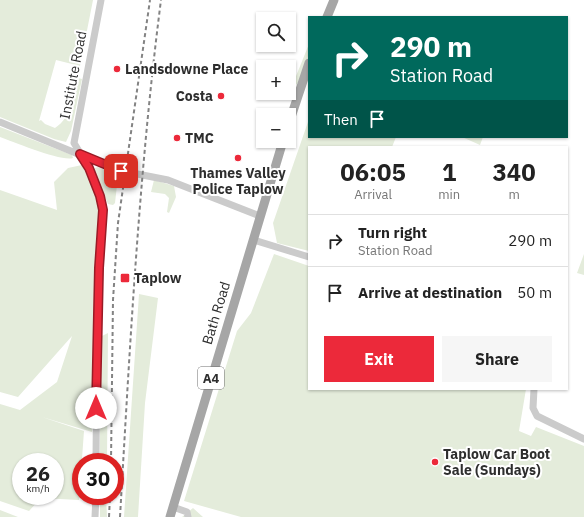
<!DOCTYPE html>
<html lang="en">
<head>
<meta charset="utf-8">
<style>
  :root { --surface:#fff; --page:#f6f6f6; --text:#222; --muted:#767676; --line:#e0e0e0; --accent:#ec293a }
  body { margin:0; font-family:"IBM Plex Sans",sans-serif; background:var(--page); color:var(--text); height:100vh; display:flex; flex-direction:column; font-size:15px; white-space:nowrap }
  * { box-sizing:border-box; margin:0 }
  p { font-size:13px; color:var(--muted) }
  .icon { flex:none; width:22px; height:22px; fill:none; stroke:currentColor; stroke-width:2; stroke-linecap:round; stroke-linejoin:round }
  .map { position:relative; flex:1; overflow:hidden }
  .details { position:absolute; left:308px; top:146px; width:260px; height:244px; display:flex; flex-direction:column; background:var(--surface); border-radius:0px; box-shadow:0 1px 3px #0004 }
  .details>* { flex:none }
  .banner { position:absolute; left:308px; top:16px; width:260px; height:122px; border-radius:0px; box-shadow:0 1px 3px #0004; background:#00695c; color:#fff; overflow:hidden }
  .fabs { position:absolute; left:256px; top:12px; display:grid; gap:8px }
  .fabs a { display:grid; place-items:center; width:40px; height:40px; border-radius:0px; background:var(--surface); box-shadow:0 1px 3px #0004; font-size:20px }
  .speed { position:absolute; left:12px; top:453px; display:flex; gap:8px; font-size:20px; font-weight:700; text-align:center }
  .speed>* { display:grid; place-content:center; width:52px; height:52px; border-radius:50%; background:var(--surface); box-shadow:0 1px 3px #0004; line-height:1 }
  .speed small { font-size:10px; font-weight:400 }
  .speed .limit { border:6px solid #d22; background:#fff; color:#111 }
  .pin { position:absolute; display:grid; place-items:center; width:34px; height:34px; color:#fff; margin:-17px; border-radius:8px; box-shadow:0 2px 6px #0006 }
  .me { position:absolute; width:44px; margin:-22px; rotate:0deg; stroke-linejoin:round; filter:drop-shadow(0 0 3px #0008) }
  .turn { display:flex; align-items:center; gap:14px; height:84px; padding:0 16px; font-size:18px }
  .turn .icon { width:52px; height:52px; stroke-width:2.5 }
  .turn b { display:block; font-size:28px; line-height:34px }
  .then { display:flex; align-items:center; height:38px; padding:0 16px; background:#0003; gap:8px; font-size:15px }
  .eta { display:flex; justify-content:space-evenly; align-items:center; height:68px; text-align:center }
  .eta b { font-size:24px; font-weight:700; line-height:28px }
  .primary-button { display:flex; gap:8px; margin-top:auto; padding:8px 16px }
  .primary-button a { flex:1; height:46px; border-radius:0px; background:var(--accent); color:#fff; font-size:16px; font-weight:700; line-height:46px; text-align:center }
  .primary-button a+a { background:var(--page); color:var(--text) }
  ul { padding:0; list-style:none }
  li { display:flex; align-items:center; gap:12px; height:52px; padding:0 16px; border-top:1px solid var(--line) }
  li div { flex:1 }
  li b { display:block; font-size:15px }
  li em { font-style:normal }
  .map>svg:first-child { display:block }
  .green { fill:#e4ecdb; fill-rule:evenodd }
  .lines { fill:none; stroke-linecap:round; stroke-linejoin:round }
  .minor { stroke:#cbcbcb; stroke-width:7 }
  .major { stroke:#a6a6a6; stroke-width:9 }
  .rail { stroke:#838383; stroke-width:2; stroke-dasharray:4 3; stroke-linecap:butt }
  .route-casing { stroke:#991b26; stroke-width:10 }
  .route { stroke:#ec293a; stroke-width:7 }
  .poi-dot { fill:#ec293a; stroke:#fff; stroke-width:1.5 }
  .labels { text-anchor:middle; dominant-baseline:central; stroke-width:4; stroke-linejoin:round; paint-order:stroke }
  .shield { fill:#fff; stroke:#6d6d6d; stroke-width:1 }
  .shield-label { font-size:13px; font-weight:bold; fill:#2e2e2e }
  .poi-label { font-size:14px; font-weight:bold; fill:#2e2e2e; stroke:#fff; text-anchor:start }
  .street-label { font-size:14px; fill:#2e2e2e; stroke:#fff }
</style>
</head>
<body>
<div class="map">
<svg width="584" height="517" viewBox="0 0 584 517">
  <rect width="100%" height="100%" fill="#fff"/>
  <path class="green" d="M0 0H93L80 66 56 60 39 121 41 120 45 124 55 128C72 117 74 96 78 78L82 79 71 131 66 142 54 139 0 117Z
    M309 44C309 59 303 82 290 91Z
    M309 119V137H396L392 147H309V251L277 243 273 223Z
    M0 127 72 155 73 158C62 162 14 142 0 137Z
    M462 137H483L480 145Z
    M82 165 97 197 99 212 92 432 42 417 84 431 79 500 41 498 29 511 0 501V404L20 410 57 382 72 336 18 397 0 392V190L57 210 54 182 68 168ZM21 462H55V496H21Z
    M98 167 118 176 115 203 113 205 108 204C105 195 93 176 95 168Z
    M154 180 174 186 176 197 169 213 167 212 169 198 165 194 151 192Z
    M274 254 309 266V389H526L519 431 531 436 536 427 584 446V517H241L184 501 237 331 251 313Z
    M584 254V275L577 273Z
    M139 294 158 298 145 403 138 517H124Z
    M108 333 107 462H100V337Z
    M100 496H106L107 517H100Z
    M193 508 203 517H182Z
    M0 510 18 517H0Z"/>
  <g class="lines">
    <path class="minor" d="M0 122 117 170 168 180 260 216
      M254 240 309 257
      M534 389 533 408 537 416 584 439
      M96 462 97 334 103 210 100 196 88 166 74 143 101 0
      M173 507 187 512 188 517
      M95 517 96 496"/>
    <path class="major" d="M327 17 334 0
      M289 123 309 63
      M170 517 283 141"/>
    <path class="rail" d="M111 462 113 300 118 223 150 0
      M109 517 110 496
      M120 517C130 345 139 171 161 0"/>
  </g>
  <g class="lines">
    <defs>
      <path id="route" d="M96 408 99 268 103 210 100 196 89 168 80 154 121 171"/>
    </defs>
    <use href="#route" class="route-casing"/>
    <use href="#route" class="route"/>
  </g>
  <g class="poi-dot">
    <circle cx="117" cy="69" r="4"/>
    <circle cx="221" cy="96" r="4"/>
    <circle cx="177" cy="138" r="4"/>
    <circle cx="238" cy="158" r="4"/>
    <rect x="120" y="273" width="10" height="10" rx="2"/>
    <circle cx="435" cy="462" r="4"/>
  </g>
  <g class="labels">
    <rect class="shield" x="198" y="367" width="26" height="22" rx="3"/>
    <g class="shield-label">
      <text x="211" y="378">A4</text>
    </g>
    <g class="poi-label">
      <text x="125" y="69">Landsdowne Place</text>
      <text x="213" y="96" text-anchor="end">Costa</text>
      <text x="185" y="138">TMC</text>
      <text x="238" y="173" text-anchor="middle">Thames Valley<tspan x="238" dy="16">Police Taplow</tspan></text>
      <text x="134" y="278">Taplow</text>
      <text x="443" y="454">Taplow Car Boot<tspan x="443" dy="16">Sale (Sundays)</tspan></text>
    </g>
    <g class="street-label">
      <text transform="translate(73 75) rotate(-79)">Institute Road</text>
      <text transform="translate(216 313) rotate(-73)">Bath Road</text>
    </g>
  </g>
</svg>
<div class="fabs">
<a><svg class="icon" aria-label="search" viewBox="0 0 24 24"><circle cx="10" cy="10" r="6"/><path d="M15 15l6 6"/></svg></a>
<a>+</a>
<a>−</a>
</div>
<div class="speed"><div>26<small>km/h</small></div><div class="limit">30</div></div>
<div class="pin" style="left:121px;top:171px;background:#d93025"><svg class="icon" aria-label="arrive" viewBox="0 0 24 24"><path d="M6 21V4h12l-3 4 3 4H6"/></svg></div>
<svg class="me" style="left:96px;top:408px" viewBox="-20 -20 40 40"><circle r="19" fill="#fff"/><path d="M0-13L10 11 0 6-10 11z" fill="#ec293a"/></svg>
<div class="banner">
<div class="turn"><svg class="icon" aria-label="right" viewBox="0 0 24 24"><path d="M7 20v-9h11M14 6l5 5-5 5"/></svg><div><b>290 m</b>Station Road</div></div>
<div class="then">Then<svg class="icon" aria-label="arrive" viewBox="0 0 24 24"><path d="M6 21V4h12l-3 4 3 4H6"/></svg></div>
</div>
<section class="details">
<div class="eta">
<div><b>06:05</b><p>Arrival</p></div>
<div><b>1</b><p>min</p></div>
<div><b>340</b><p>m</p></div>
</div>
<ul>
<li><svg class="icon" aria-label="right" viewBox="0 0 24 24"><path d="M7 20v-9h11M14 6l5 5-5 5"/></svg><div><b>Turn right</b><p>Station Road</p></div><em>290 m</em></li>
<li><svg class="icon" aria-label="arrive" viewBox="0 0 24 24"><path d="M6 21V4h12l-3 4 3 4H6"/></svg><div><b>Arrive at destination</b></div><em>50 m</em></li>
</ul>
<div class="primary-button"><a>Exit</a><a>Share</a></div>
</section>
</div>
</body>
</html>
